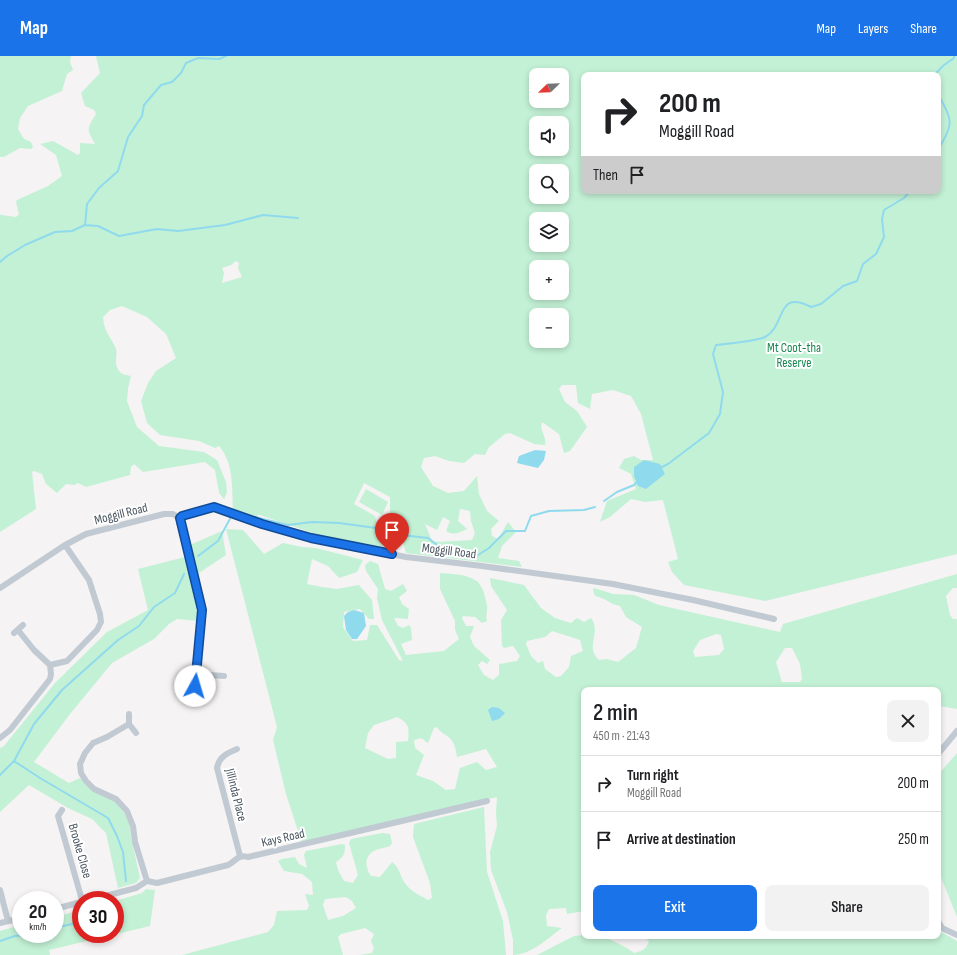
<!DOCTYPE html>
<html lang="en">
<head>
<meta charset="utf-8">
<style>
  :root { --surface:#fff; --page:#f2f2f2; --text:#202124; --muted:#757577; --line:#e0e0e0; --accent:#1a73e8 }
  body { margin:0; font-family:"Sofia Sans Condensed",sans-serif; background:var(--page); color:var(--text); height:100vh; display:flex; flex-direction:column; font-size:15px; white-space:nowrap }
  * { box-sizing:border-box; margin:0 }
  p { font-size:13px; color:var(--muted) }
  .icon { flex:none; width:22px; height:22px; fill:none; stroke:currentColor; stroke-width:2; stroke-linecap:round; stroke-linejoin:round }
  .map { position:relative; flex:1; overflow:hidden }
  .side { position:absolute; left:581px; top:631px; width:360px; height:252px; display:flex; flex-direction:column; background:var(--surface); border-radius:8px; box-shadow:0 2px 6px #0003 }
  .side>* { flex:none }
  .banner { position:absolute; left:581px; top:16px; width:360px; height:122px; border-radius:8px; box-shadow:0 2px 6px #0003; background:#fff; color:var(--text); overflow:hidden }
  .needle { width:26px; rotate:247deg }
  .controls { position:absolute; left:529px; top:12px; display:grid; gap:8px }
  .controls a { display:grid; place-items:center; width:40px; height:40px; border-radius:8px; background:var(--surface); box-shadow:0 2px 6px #0003; font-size:20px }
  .speed { position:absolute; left:12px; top:835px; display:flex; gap:8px; font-size:20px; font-weight:700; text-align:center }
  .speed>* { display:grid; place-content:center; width:52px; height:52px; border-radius:50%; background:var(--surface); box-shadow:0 2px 6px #0003; line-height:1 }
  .speed small { font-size:10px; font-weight:400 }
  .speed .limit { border:6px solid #d22; background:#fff; color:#111 }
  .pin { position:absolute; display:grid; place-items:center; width:34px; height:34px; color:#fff; margin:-41px -17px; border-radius:50% 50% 50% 0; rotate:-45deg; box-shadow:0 0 4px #0007 }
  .pin .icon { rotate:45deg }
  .me { position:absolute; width:44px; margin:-22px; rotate:6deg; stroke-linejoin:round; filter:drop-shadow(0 0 3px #0008) }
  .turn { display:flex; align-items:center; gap:14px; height:84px; padding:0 12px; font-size:18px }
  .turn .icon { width:52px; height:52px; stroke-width:2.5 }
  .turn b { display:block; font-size:28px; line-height:34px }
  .then { display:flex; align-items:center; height:38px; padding:0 12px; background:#0003; gap:8px; font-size:15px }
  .round { display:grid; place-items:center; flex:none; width:42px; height:42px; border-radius:8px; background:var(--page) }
  .head { display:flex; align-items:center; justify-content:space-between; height:68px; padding:0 12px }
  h1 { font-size:24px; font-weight:600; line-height:30px }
  .button { display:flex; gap:8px; margin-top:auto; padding:8px 12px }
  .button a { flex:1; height:46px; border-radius:8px; background:var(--accent); color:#fff; font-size:16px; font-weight:600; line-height:46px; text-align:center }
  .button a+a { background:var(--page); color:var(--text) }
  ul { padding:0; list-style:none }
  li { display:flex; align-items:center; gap:12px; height:56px; padding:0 12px; border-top:1px solid var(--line) }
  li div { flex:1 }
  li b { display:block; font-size:15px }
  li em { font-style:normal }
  header { display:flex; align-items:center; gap:24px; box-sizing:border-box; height:56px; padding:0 20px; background:var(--accent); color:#fff }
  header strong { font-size:19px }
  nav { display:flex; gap:22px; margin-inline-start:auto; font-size:14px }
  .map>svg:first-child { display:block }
  .green { fill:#c3f1d5; fill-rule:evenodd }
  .water { fill:#90daee }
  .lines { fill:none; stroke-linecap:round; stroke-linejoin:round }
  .stream { stroke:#90daee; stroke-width:2 }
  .street { stroke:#c1cad2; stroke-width:6 }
  .route-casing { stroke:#114b97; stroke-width:10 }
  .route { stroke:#1a73e8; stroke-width:7 }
  .labels { text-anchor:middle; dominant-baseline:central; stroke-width:4; stroke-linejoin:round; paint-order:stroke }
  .park-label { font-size:13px; fill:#17864f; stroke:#fff }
  .street-label { font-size:13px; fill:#4a5661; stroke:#fff }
</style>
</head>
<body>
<header>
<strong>Map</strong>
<nav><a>Map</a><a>Layers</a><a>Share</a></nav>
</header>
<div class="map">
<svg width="957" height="899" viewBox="0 0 957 899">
  <rect width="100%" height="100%" fill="#f5f3f3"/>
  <path class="green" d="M0 0H71L70 6 73 14 67 18 62 35 28 50 20 62 18 73 24 83 31 86 33 91 31 93 20 92 4 101H0Z
    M96 0H957V498L765 545 684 529 672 516 668 506 678 503 663 444 645 446 631 443 610 461 600 466 607 445 636 433 631 418 619 412 624 403 634 400 641 404H653L641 358 631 340 613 334 592 338 590 353 578 347 576 329H562L559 333 565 346 577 355 587 371 570 395 564 397 559 378 542 366C539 374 547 381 545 389L534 388 510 377 505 378 489 391 485 399 475 398 464 407 449 405 435 400 424 402 421 411 433 430 448 437 464 435 477 420 479 438 487 455 499 465 491 473 492 480 498 483 508 466 516 476 502 490 498 502 519 505 522 511 406 497 402 483 390 469V441L364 427 354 448 375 460 380 480 385 490 361 491 333 484 260 459 250 461 233 454C232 433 234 407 219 390L215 392 199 385 160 379 147 367 141 345 148 327 156 315 176 302 166 278 147 261 122 250 110 254 103 261C104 277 111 280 116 293 118 300 113 306 119 315 122 319 126 319 131 320L128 332 127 345 137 371 159 390 204 396 217 404 226 426 227 436 224 443 219 437 215 414 205 406 143 416 134 408 131 411 130 419 86 431 78 427 74 429 66 428 57 437 46 428 42 418 34 415 32 416 36 453 0 476V158L1 159 16 161 19 158 16 146 17 144 48 130 62 120 56 99 40 88 53 85 78 99 80 97V87L95 88C86 72 87 73 96 58L94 54 85 50 81 37 100 17ZM536 19H562V45H536ZM584 19H938V135H584ZM536 67H562V93H536ZM536 115H562V141H536ZM536 163H562V189H536ZM236 205 239 207 238 212 242 221 222 227 224 217 222 212 231 209ZM536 211H562V237H536ZM536 259H562V285H536ZM460 453 470 455 471 465 475 477 472 484 437 486 432 485 425 468 437 474 443 461 450 465 446 475C454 480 458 477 467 473L458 465Z
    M366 433 388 446 382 459 359 446Z
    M226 473 243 474 264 498 283 487 302 491 316 492 363 504 357 516 339 522 328 510 312 503 307 528 322 531 337 533 359 529 372 544 374 563H369L360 553 344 556 343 571 353 585 367 584 370 569H377L399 604 403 605 382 564 377 542 378 533 366 515 365 509 370 505 378 508 385 533 391 535 403 528 407 535 399 541 402 548 409 553 408 563 394 562 398 570 403 572 409 569 411 572 412 584 401 588 406 599 444 595 459 583 455 574V565L440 533V517C451 518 474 518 480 529 484 534 486 544 487 550 488 555 485 559 487 565L482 567 475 561 463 560 462 562 466 570H474L470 581 474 590 490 604 487 608 482 605 478 609 484 619 493 624 499 619V608L517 605 520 600 513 590 504 592 502 590 501 564 507 554 491 530 490 522 524 529 541 552 555 562 571 567 577 562 584 566 591 562C592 564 594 566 594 568 598 581 586 592 599 604L607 603 618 606 636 592 642 571 626 561 620 550C609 548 606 542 595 540L593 534 594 532 613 538 634 539 659 549 780 576 783 568 957 518V532H953L946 540 950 559 953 563H957V653L939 650 938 651V634H584V855L567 858 566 852 549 853 546 859 547 870 562 872C548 882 531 899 513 899V884L507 856 491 814 490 796 497 770 496 757 497 741 302 787 286 738 273 684 277 671ZM552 575 580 584 583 595 571 600 569 611 561 620 556 621 545 613 543 605 538 607 531 600 526 588 527 585 545 581ZM716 578 721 579 724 593 719 599 695 601 693 595 700 584ZM785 592H792L800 608 802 623 800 626H782L776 606ZM397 661C410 668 409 672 408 685L396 686V702L388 703 365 692 368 677 374 669 389 664ZM437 671C440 676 443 677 447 680 454 684 456 693 457 701L486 693 497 711 486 714 477 706 460 712 455 733 446 734 433 725 416 719 424 699 415 692 414 684 421 682 428 687 434 672Z
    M222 475 226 499 196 519 192 532 199 565 177 563 169 568 154 583 112 607 70 658 34 706 69 727 80 722 115 745 124 756 130 769 131 781 140 822 136 827 118 832 106 777 92 763 68 752 29 729 0 756V692L4 690 55 627 107 576 148 554 138 513 185 501 192 488Z
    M957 697V861L938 814V719Z
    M484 751 487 816 503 865 506 899H359L372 897 374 892 371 885 374 878 365 872 341 878 338 881 343 899H182L268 876 274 869 277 855 307 854 309 850 305 838 313 839 312 826 302 818 284 815 278 805 282 803 295 801 299 808 307 812 304 799 306 795 342 788 345 789C345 798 344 801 336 806L338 814 344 825 353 827 358 819 349 787 351 783 382 777 390 778 392 787 390 790C385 792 379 792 374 795 364 800 365 812 371 820L380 821 392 806C399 811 400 819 404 826 409 834 419 839 428 844L432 842 430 827 413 781 414 768ZM346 841 352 845 356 852 343 860 328 864 323 849 325 843Z
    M146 833 155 834 150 870 49 894 50 899H0V875L21 869V878H55V861L81 854V878H115V845L142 837Z
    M938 874 957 885V899H537L574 880 584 879 603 880 627 892 634 897C642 895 646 894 649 885L646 883 635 880H938Z"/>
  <path class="water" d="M535 394 546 395 544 404 538 412 517 407 519 400Z
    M644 404 660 408 665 418 646 433 638 430 634 420V411Z
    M354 554 364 557 366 570 357 583H352L346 574 344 560 348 556Z
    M492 651 499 652 505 657 499 663 492 665 488 654Z"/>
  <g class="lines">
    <path class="stream" d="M934 19 944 9 954 2V0
      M938 38C953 66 954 66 938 94
      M85 169 87 148 99 132 118 115 128 81 142 60 144 49 161 29 172 26 181 17 186 7 198 2 219 3 226 0
      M0 206 7 200 25 189 55 176 72 175 85 169 98 170 119 180 157 173 178 175 225 169 263 159 298 162
      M660 412 668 408 709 377 720 358 723 336 713 298 716 289C726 288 757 285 765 281 787 269 775 233 811 251L821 248 843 230 857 225 863 208 876 198 884 181 882 163 884 154 904 142 910 135
      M604 445 617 436 634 429 638 425
      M255 461 288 469 312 466 339 467 376 472 384 471 401 479 428 482 445 495 475 501 489 492 506 475H525L531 460 549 455 584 454 595 451
      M198 500 218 485 232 459
      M14 705 40 722 108 762 117 780 123 796 126 825
      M0 719 14 705 34 668 62 634 118 584 139 570 154 551 175 537 184 518
      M115 852 120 849
      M55 872 81 866
      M0 885 15 880 37 878"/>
    <path class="street" d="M180 462 187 458 214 451 262 468 311 482 406 501 482 510 613 528 693 544 774 563
      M180 462 202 554 195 630
      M0 532 65 489 86 478 164 458H173L180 462
      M18 574 34 594 50 609
      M14 577 23 569
      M196 618 224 620
      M129 658V668L136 677
      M129 668 107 681 93 687 85 697 80 708 81 717 86 725 94 733 116 743 127 755 133 770 135 786 147 825
      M0 682 10 674 50 623 51 618 50 609 67 605 97 574 101 566 100 558 89 524 65 489
      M237 693C227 697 219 701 217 712L240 800
      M938 698 957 675
      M62 754 58 760 82 844
      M0 834 8 865
      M90 844 136 832 147 825 157 827 228 809C236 805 238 798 248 801L487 745
      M55 853 81 846
      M938 865 942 872 957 879
      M0 867 21 862"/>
  </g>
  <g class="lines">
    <defs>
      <path id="route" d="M195 630 202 554 180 462 182 460 214 451 262 468 311 482 392 498"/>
    </defs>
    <use href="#route" class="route-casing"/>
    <use href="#route" class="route"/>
  </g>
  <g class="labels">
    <g class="park-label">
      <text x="794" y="292">Mt Coot-tha<tspan x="794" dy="15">Reserve</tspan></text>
    </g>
    <g class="street-label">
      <text transform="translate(121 458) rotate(-14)">Moggill Road</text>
      <text transform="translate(449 495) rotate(7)">Moggill Road</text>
      <text transform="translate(236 739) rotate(76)">Jillinda Place</text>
      <text transform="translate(283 782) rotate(-13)">Kays Road</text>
      <text transform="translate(80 795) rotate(74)">Brooke Close</text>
    </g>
  </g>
</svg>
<div class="controls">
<a><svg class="needle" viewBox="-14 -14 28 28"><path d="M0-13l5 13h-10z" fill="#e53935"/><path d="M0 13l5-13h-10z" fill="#757577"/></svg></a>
<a><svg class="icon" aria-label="sound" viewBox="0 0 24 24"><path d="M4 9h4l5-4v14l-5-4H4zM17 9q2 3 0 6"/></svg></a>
<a><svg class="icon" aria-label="search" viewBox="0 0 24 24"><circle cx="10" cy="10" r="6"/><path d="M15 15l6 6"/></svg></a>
<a><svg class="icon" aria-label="layers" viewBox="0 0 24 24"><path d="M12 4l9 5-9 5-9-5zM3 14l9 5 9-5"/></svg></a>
<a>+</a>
<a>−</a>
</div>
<div class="speed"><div>20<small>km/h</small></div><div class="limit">30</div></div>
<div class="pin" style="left:392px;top:498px;background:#d93025"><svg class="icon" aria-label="arrive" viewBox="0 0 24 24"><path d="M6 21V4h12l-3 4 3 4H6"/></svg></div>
<svg class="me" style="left:195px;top:630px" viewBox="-20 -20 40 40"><circle r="19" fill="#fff"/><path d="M0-13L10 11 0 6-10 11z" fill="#1a73e8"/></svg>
<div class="banner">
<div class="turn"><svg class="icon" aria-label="right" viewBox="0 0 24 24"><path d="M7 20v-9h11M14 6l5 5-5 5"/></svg><div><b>200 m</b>Moggill Road</div></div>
<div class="then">Then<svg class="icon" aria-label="arrive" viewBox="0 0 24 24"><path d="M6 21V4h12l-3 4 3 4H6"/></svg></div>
</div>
<section class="side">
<div class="head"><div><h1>2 min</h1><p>450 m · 21:43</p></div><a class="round"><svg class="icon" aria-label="close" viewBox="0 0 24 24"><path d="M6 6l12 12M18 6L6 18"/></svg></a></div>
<ul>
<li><svg class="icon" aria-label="right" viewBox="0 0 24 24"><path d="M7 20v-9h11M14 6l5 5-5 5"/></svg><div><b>Turn right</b><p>Moggill Road</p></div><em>200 m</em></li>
<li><svg class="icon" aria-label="arrive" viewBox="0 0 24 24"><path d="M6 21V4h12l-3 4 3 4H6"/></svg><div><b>Arrive at destination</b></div><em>250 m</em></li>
</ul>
<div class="button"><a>Exit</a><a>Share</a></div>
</section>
</div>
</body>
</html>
